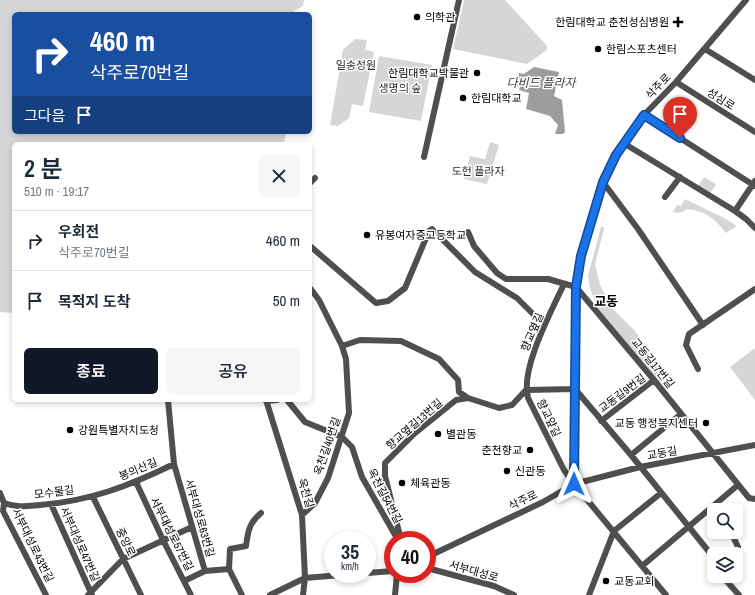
<!DOCTYPE html>
<html lang="ko">
<head>
<meta charset="utf-8">
<style>
  :root { --surface:#fff; --page:#f6f6f7; --text:#1f2937; --muted:#747a83; --line:#e0e1e3; --accent:#111827 }
  body { margin:0; font-family:"Archivo Narrow","Noto Sans KR",sans-serif; background:var(--page); color:var(--text); height:100vh; display:flex; flex-direction:column; font-size:15px; white-space:nowrap }
  * { box-sizing:border-box; margin:0 }
  p { font-size:13px; color:var(--muted) }
  .icon { flex:none; width:22px; height:22px; fill:none; stroke:currentColor; stroke-width:2; stroke-linecap:round; stroke-linejoin:round }
  .map { position:relative; flex:1; overflow:hidden }
  .side { position:absolute; left:12px; top:142px; width:300px; height:260px; display:flex; flex-direction:column; background:var(--surface); border-radius:6px; box-shadow:0 2px 6px #0003 }
  .side>* { flex:none }
  .guide { position:absolute; left:12px; top:12px; width:300px; height:122px; border-radius:6px; box-shadow:0 2px 6px #0003; background:#1a4fa0; color:#fff; overflow:hidden }
  .controls { position:absolute; left:707px; top:503px; display:grid; gap:8px }
  .controls a { display:grid; place-items:center; width:36px; height:36px; border-radius:6px; background:var(--surface); box-shadow:0 2px 6px #0003; font-size:20px }
  .speed { position:absolute; left:324px; top:531px; display:flex; gap:8px; font-size:20px; font-weight:700; text-align:center }
  .speed>* { display:grid; place-content:center; width:52px; height:52px; border-radius:50%; background:var(--surface); box-shadow:0 2px 6px #0003; line-height:1 }
  .speed small { font-size:10px; font-weight:400 }
  .speed .limit { border:6px solid #d22; background:#fff; color:#111 }
  .pin { position:absolute; display:grid; place-items:center; width:34px; height:34px; color:#fff; margin:-41px -17px; border-radius:50% 50% 50% 0; rotate:-45deg; box-shadow:0 0 4px #0007 }
  .pin .icon { rotate:45deg }
  .me { position:absolute; width:44px; margin:-22px; rotate:0deg; stroke-linejoin:round; filter:drop-shadow(0 0 3px #0008) }
  .turn { display:flex; align-items:center; gap:14px; height:84px; padding:0 12px; font-size:18px }
  .turn .icon { width:52px; height:52px; stroke-width:2.5 }
  .turn b { display:block; font-size:28px; line-height:34px }
  .then { display:flex; align-items:center; height:38px; padding:0 12px; background:#0003; gap:8px; font-size:15px }
  .round { display:grid; place-items:center; flex:none; width:42px; height:42px; border-radius:6px; background:var(--page) }
  .head { display:flex; align-items:center; justify-content:space-between; height:68px; padding:0 12px }
  h1 { font-size:24px; font-weight:600; line-height:30px }
  .button { display:flex; gap:8px; margin-top:auto; padding:8px 12px }
  .button a { flex:1; height:46px; border-radius:6px; background:var(--accent); color:#fff; font-size:16px; font-weight:600; line-height:46px; text-align:center }
  .button a+a { background:var(--page); color:var(--text) }
  ul { padding:0; list-style:none }
  li { display:flex; align-items:center; gap:12px; height:60px; padding:0 12px; border-top:1px solid var(--line) }
  li div { flex:1 }
  li b { display:block; font-size:15px }
  li em { font-style:normal }
  .map>svg:first-child { display:block }
  .green { fill:#d6d6d6 }
  .water { fill:#9d9d9d }
  .lines { fill:none; stroke-linecap:round; stroke-linejoin:round }
  .minor { stroke:#4f4f4f; stroke-width:6 }
  .route-casing { stroke:#114b97; stroke-width:10 }
  .route { stroke:#1a73e8; stroke-width:7 }
  .poi-dot { fill:#000; stroke:#fff; stroke-width:1.5 }
  .labels { text-anchor:middle; dominant-baseline:central; stroke-width:3; stroke-linejoin:round; paint-order:stroke }
  .poi-label { font-size:11px; fill:#000; stroke:#fff; text-anchor:start }
  .park-label { font-size:11px; fill:#2d2d2d; stroke:#fff }
  .street-label { font-size:11px; fill:#000; stroke:#fff }
  .water-label { font-size:12px; font-style:italic; fill:#3e3e3e; stroke:#fff }
  .quarter-label { font-size:13px; font-weight:bold; fill:#000; stroke:#fff }
</style>
</head>
<body>
<div class="map">
<svg width="755" height="595" viewBox="0 0 755 595">
  <rect width="100%" height="100%" fill="#fff"/>
  <path class="green" d="M0 0H304L303 6 289 14H14V132H286L284 143 14 144V313L0 312Z
    M464 0H505L547 46V50L527 64 453 49Z
    M355 39 367 40 365 50 374 52 363 106 352 104 349 118 338 126 330 125 343 50Z
    M379 56 432 65 421 121 369 112Z
    M490 142 499 145 487 184 464 179 470 156 485 159Z
    M704 177 716 184 710 194 698 186Z
    M685 199 724 218 737 226 726 233C714 218 707 212 688 209 683 212 678 214 673 212L677 205 681 206Z
    M601 227H604V229L595 264 600 285 613 309 634 330 668 376 659 384 597 307 590 288 588 276Z
    M755 348V400L730 367Z"/>
  <path class="water" d="M534 67 559 72 554 96 562 100 565 132 563 134H555L558 125 550 116 526 109 529 93 519 90 520 87 516 86 519 73 524 74Z"/>
  <g class="lines">
    <path class="minor" d="M705 49 755 80
      M676 82 755 132
      M644 115 755 186
      M625 144 735 211 755 181
      M424 157 459 0
      M603 182 638 229 703 325
      M310 183 315 178
      M665 197 680 177
      M735 211 746 219 755 228
      M468 232 474 246 497 273 506 279H548L576 287 654 380 749 498 755 499
      M310 246 376 303 388 301 405 288 429 231 432 229 475 272 517 298 533 314 546 322
      M564 284C551 312 520 369 528 398L564 470 574 484 666 595
      M342 346 360 340 401 341 439 359 458 380 459 392 468 398
      M698 369 686 345 689 334 755 289
      M266 400 302 515 305 578 303 595
      M287 400 305 422 342 437 352 447 362 477 398 540
      M266 401 277 400
      M601 421 654 380
      M631 455 681 414
      M174 464 205 571
      M136 482 163 540 191 595
      M574 484 640 467 755 445
      M0 493 4 503C17 508 27 506 40 505 90 501 129 486 174 464L168 400
      M93 497 141 595
      M4 503 3 511 46 595
      M51 504 92 595
      M302 515 315 503 328 478 349 413 346 359 342 346 319 300 310 288
      M731 532 738 547
      M401 540 385 476V463L414 434 456 400 468 398 499 408 512 405 526 390 575 389 631 455 714 558
      M427 557 543 502 574 484 576 287 581 256 599 192 616 155 644 115 676 82 746 0
      M642 566 738 485
      M427 568 494 586 514 595
      M229 569 230 549 246 546C248 531 249 523 261 513
      M367 573 393 571
      M722 576 739 595
      M184 581 205 571 229 569 242 595
      M88 595 123 559 192 527
      M270 595 305 578 353 574
      M395 595 397 574
      M589 595 614 531 661 493"/>
  </g>
  <g class="lines">
    <defs>
      <path id="route" d="M574 484 576 287 581 256 603 182 616 155 644 115 680 138"/>
    </defs>
    <use href="#route" class="route-casing"/>
    <use href="#route" class="route"/>
  </g>
  <g class="poi-dot">
    <circle cx="417" cy="17" r="4"/>
    <path d="M676 16h4v4h4v4h-4v4h-4v-4h-4v-4h4z"/>
    <circle cx="598" cy="49" r="4"/>
    <circle cx="477" cy="73" r="4"/>
    <circle cx="463" cy="98" r="4"/>
    <circle cx="367" cy="235" r="4"/>
    <circle cx="706" cy="423" r="4"/>
    <circle cx="70" cy="430" r="4"/>
    <circle cx="438" cy="434" r="4"/>
    <circle cx="530" cy="450" r="4"/>
    <circle cx="507" cy="471" r="4"/>
    <circle cx="402" cy="483" r="4"/>
    <circle cx="606" cy="581" r="4"/>
  </g>
  <g class="labels">
    <g class="poi-label">
      <text x="425" y="17">의학관</text>
      <text x="669" y="22" text-anchor="end">한림대학교 춘천성심병원</text>
      <text x="606" y="49">한림스포츠센터</text>
      <text x="469" y="73" text-anchor="end">한림대학교박물관</text>
      <text x="471" y="98">한림대학교</text>
      <text x="375" y="235">유봉여자중고등학교</text>
      <text x="698" y="423" text-anchor="end">교동 행정복지센터</text>
      <text x="78" y="430">강원특별자치도청</text>
      <text x="446" y="434">별관동</text>
      <text x="522" y="450" text-anchor="end">춘천향교</text>
      <text x="515" y="471">신관동</text>
      <text x="410" y="483">체육관동</text>
      <text x="614" y="581">교동교회</text>
    </g>
    <g class="park-label">
      <text x="356" y="65">일송정원</text>
      <text x="400" y="88">생명의 숲</text>
      <text x="478" y="171">도헌 플라자</text>
    </g>
    <g class="street-label">
      <text transform="translate(658 86) rotate(-46)">삭주로</text>
      <text transform="translate(721 99) rotate(32)">성심로</text>
      <text transform="translate(532 332) rotate(-67)">향교옆길</text>
      <text transform="translate(653 363) rotate(51)">교동길17번길</text>
      <text transform="translate(622 393) rotate(-37)">교동길9번길</text>
      <text transform="translate(549 418) rotate(64)">향교앞길</text>
      <text transform="translate(414 424) rotate(-41)">향교옆길13번길</text>
      <text transform="translate(327 446) rotate(-71)">옥천길40번길</text>
      <text transform="translate(662 453) rotate(-10)">교동길</text>
      <text transform="translate(138 469) rotate(-23)">봉의산길</text>
      <text transform="translate(54 492) rotate(-7)">모수물길</text>
      <text transform="translate(306 493) rotate(73)">옥천길</text>
      <text transform="translate(385 496) rotate(62)">옥천길54번길</text>
      <text transform="translate(523 500) rotate(-26)">삭주로</text>
      <text transform="translate(200 518) rotate(74)">서부대성로63번길</text>
      <text transform="translate(172 534) rotate(63)">서부대성로57번길</text>
      <text transform="translate(126 542) rotate(64)">중앙로</text>
      <text transform="translate(80 544) rotate(66)">서부대성로47번길</text>
      <text transform="translate(33 545) rotate(64)">서부대성로43번길</text>
      <text transform="translate(474 571) rotate(16)">서부대성로</text>
    </g>
    <g class="water-label">
      <text x="541" y="83">다비드 플라자</text>
    </g>
    <g class="quarter-label">
      <text x="606" y="301">교동</text>
    </g>
  </g>
</svg>
<div class="controls">
<a><svg class="icon" aria-label="search" viewBox="0 0 24 24"><circle cx="10" cy="10" r="6"/><path d="M15 15l6 6"/></svg></a>
<a><svg class="icon" aria-label="layers" viewBox="0 0 24 24"><path d="M12 4l9 5-9 5-9-5zM3 14l9 5 9-5"/></svg></a>
</div>
<div class="speed"><div>35<small>km/h</small></div><div class="limit">40</div></div>
<div class="pin" style="left:680px;top:138px;background:#d93025"><svg class="icon" aria-label="arrive" viewBox="0 0 24 24"><path d="M6 21V4h12l-3 4 3 4H6"/></svg></div>
<svg class="me" style="left:574px;top:484px" viewBox="-20 -20 40 40"><path d="M0-17L14 15 0 8-14 15z" fill="#1a73e8" stroke="#fff" stroke-width="4"/></svg>
<div class="guide">
<div class="turn"><svg class="icon" aria-label="right" viewBox="0 0 24 24"><path d="M7 20v-9h11M14 6l5 5-5 5"/></svg><div><b>460 m</b>삭주로70번길</div></div>
<div class="then">그다음<svg class="icon" aria-label="arrive" viewBox="0 0 24 24"><path d="M6 21V4h12l-3 4 3 4H6"/></svg></div>
</div>
<section class="side">
<div class="head"><div><h1>2 분</h1><p>510 m · 19:17</p></div><a class="round"><svg class="icon" aria-label="close" viewBox="0 0 24 24"><path d="M6 6l12 12M18 6L6 18"/></svg></a></div>
<ul>
<li><svg class="icon" aria-label="right" viewBox="0 0 24 24"><path d="M7 20v-9h11M14 6l5 5-5 5"/></svg><div><b>우회전</b><p>삭주로70번길</p></div><em>460 m</em></li>
<li><svg class="icon" aria-label="arrive" viewBox="0 0 24 24"><path d="M6 21V4h12l-3 4 3 4H6"/></svg><div><b>목적지 도착</b></div><em>50 m</em></li>
</ul>
<div class="button"><a>종료</a><a>공유</a></div>
</section>
</div>
</body>
</html>
